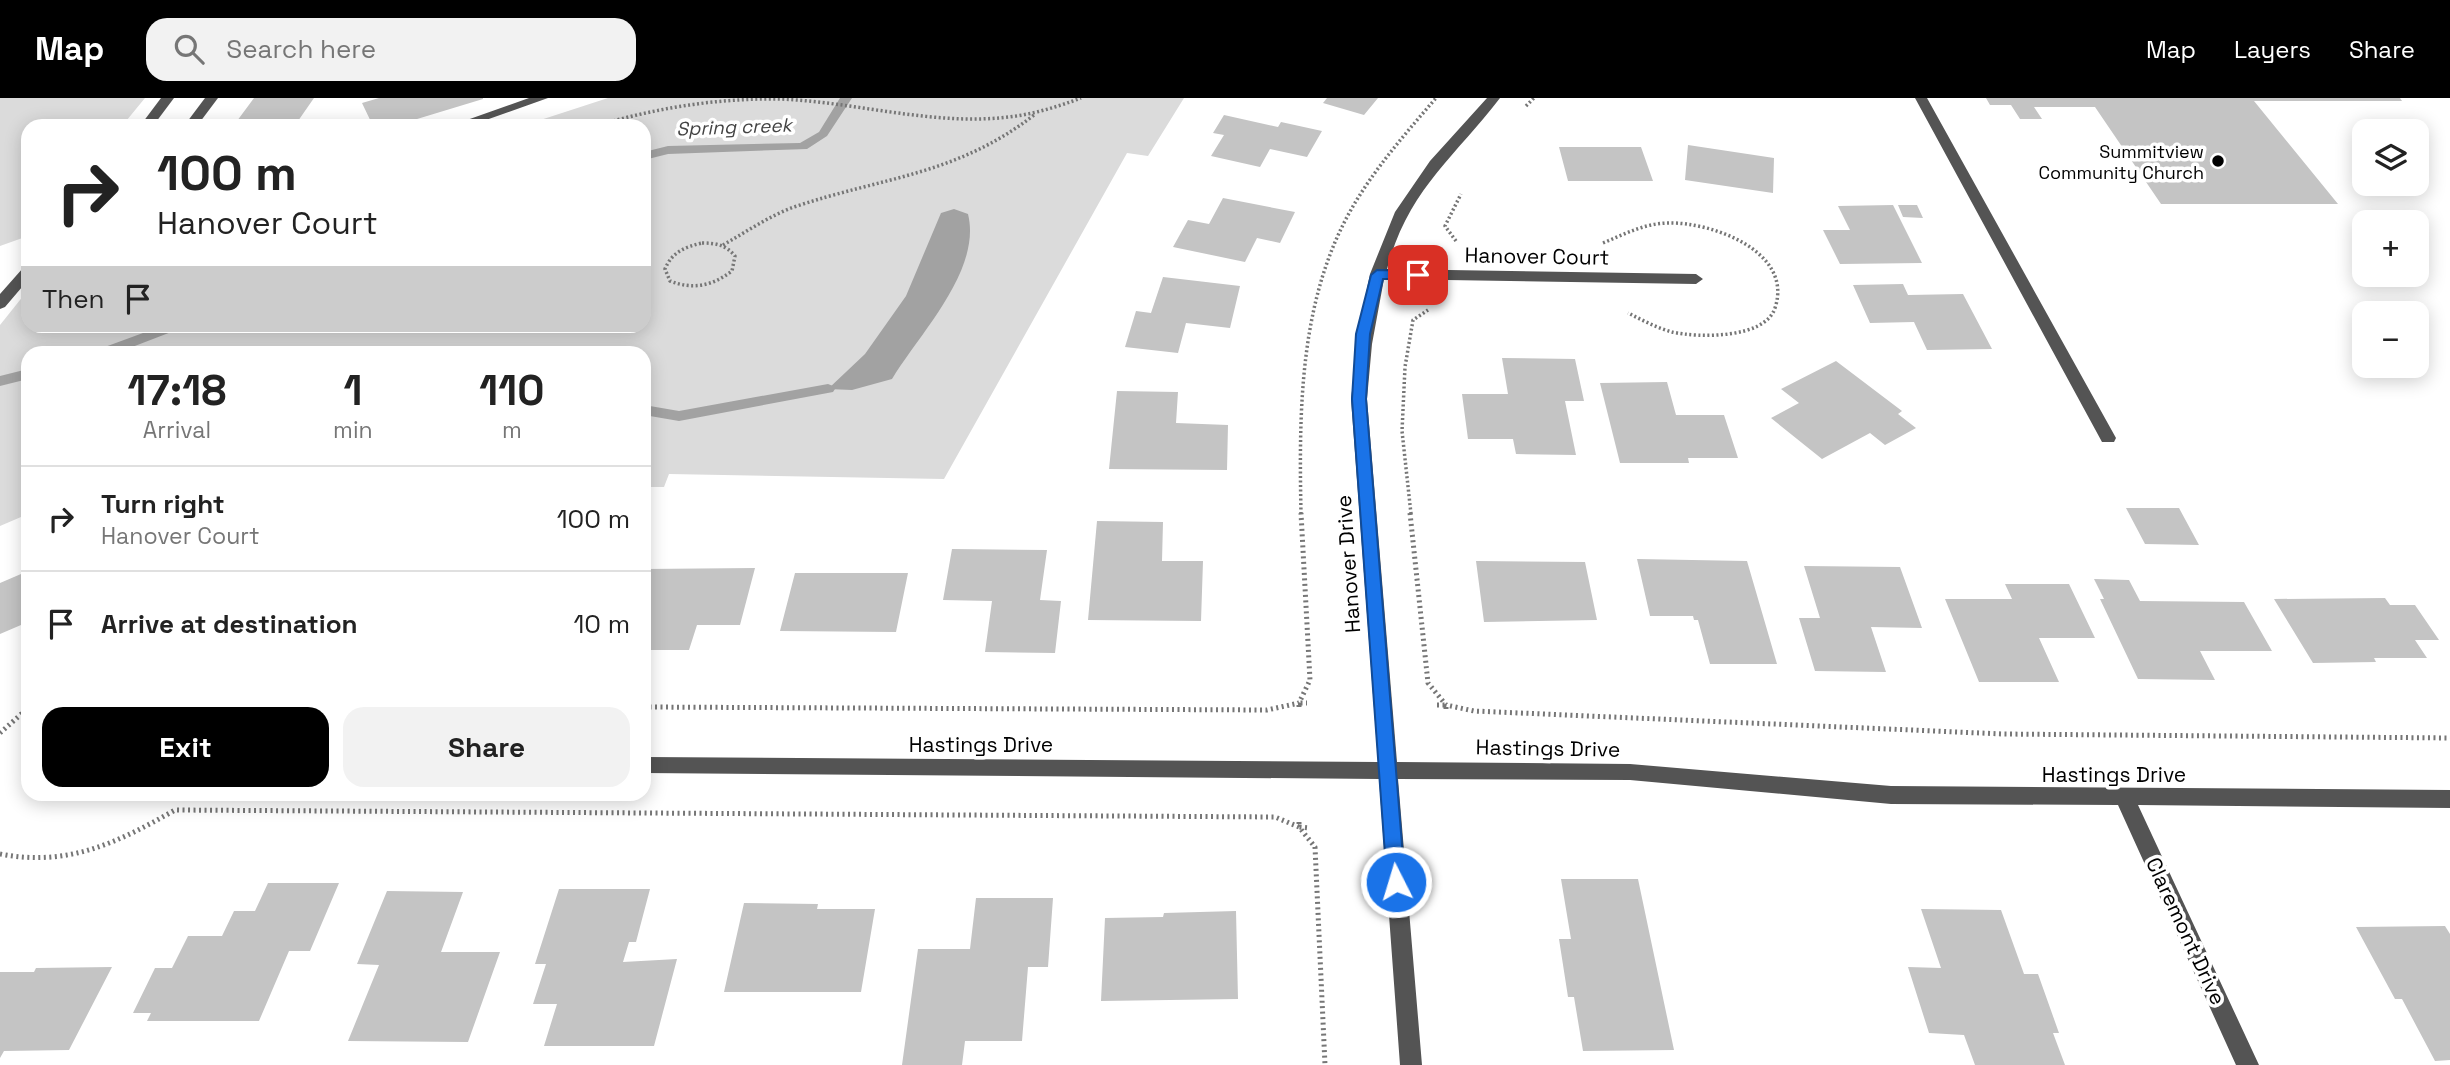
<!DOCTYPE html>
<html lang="en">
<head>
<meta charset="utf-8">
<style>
  :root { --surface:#fff; --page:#f2f2f2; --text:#222; --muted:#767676; --line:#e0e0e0; --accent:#000 }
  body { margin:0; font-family:"Space Grotesk",sans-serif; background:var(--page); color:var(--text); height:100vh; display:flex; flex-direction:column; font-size:26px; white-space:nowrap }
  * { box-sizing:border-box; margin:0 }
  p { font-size:23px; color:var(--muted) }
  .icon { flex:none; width:38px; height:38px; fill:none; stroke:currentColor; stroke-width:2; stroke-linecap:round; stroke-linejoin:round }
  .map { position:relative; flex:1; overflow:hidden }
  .details { position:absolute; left:21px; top:248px; width:630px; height:455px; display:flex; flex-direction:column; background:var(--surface); border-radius:21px; box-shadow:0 4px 18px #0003 }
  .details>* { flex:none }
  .top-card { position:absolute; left:21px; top:21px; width:630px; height:214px; border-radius:21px; box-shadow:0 4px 18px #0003; background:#fff; color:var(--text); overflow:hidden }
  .buttons { position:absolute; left:2352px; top:21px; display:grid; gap:14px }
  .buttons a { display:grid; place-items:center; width:77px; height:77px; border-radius:14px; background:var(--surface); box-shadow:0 4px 18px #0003; font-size:35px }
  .pin { position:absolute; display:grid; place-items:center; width:60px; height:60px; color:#fff; margin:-30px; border-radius:14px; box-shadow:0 4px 10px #0006 }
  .me { position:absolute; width:77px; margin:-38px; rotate:355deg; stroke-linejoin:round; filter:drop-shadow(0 0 5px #0008) }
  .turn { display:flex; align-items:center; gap:24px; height:147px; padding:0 21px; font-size:32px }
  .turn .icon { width:91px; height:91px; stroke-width:2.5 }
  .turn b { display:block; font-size:49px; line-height:60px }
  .then { display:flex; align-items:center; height:66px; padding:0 21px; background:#0003; gap:14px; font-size:26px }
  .eta { display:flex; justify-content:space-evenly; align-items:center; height:119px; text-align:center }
  .eta b { font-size:42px; font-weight:600; line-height:49px }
  .cta { display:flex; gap:14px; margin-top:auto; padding:14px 21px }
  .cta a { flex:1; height:80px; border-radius:21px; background:var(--accent); color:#fff; font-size:28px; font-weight:600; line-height:80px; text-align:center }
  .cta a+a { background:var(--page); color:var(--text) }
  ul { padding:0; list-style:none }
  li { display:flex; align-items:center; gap:21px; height:105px; padding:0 21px; border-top:2px solid var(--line) }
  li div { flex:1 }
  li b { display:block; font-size:26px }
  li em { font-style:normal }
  header { display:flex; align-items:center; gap:42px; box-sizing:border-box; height:98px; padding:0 35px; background:var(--accent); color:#fff }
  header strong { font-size:33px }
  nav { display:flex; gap:38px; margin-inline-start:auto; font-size:24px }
  .search { width:490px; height:63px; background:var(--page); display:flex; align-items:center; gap:18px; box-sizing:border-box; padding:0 24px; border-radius:21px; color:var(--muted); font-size:26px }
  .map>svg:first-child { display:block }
  .green { fill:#dbdbdb }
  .water { fill:#a2a2a2 }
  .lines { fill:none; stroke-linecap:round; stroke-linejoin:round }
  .stream { fill:#a2a2a2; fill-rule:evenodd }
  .building { fill:#c4c4c4 }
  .path-far1 { stroke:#767676; stroke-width:3.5; stroke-dasharray:2 2.5; stroke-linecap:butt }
  .path { stroke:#767676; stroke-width:5; stroke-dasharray:2 3.5; stroke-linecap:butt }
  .minor { fill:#545454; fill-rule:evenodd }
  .route { fill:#1a73e8; stroke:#114b97; stroke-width:2 }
  .poi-dot { fill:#000; stroke:#fff; stroke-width:2.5 }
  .labels { text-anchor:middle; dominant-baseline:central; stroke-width:7; stroke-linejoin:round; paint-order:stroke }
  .far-poi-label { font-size:18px; fill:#000; stroke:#fff; text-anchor:end }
  .far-water-label { font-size:19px; font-style:italic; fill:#434343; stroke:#fff }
  .street-label { font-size:21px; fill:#000; stroke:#fff }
</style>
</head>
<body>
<header>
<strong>Map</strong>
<div class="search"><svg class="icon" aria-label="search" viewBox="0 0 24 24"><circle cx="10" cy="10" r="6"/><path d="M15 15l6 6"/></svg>Search here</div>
<nav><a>Map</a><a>Layers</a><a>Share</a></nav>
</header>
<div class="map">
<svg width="2450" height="967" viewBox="0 0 2450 967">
  <rect width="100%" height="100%" fill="#fff"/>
  <path class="green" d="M0 0H145L122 28H28V138L0 148Z
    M608 0H1184L1148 58 1127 55 944 381 669 376 664 389H644V256H28V416L0 428V227L28 192V228H644V28H522Z"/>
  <path class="water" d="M954 111 968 116C982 172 920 235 892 281L852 292 828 291 865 256 906 198 941 115Z"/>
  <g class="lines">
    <path class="stream" d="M840 0H852L827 38 807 51 668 56 644 62V54L668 48 800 45 819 34Z
      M162 228H181L179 231 114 256H92L94 253Z
      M28 271V281L0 288V278Z
      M828 286 833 288 835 291 833 294 679 323 644 317V307L679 313Z"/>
  </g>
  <path class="building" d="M254 0H314L298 23H237Z
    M379 0H483V1L394 28H373L362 5Z
    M1327 0H1378L1364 17 1323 5Z
    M1986 0H2400L2402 3H2254L2338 106H2161L2095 9H2034L2042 21H2020L2011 7H1990Z
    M1224 17 1278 29 1281 24 1322 33 1307 59 1270 51 1260 69 1211 58 1224 37 1213 35Z
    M1688 47 1774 60 1773 95 1685 82Z
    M1559 49H1641L1653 83H1568Z
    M1223 100 1295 114 1280 145 1257 140 1245 164 1173 149 1188 122 1209 126Z
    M1893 107 1922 165 1840 166 1823 132H1850L1838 108Z
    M1898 107H1917L1923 120 1903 119Z
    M1163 179 1240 188 1230 230 1186 225 1178 255 1125 249 1136 213 1151 215Z
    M1903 186 1908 197 1963 196 1992 251 1927 252 1914 224 1870 225 1853 187Z
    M1502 260 1575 261 1584 303H1565L1576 357 1516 356 1513 341H1468L1462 296H1508Z
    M1836 263 1902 313 1898 316 1916 330 1885 347 1870 335 1822 361 1771 320 1799 305 1781 291Z
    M1667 284 1676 317H1724L1738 360H1688L1689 365H1620L1600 285Z
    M1117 293 1178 294 1176 325 1228 327 1227 372 1109 371Z
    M2126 410H2179L2199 447 2145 446Z
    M1097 423 1163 424 1162 463H1203L1201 523 1088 522Z
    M952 451 1047 452 1040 502 1061 503 1055 555 985 554 992 503 943 502Z
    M1637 461 1747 463 1777 566H1710L1698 522H1694L1693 518H1650Z
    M1476 463 1585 464 1597 522 1484 524Z
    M1804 468 1900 469 1922 530 1871 529 1886 574 1815 573 1799 520H1820Z
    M755 470 740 527H697L689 552H644V471Z
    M28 473V524L0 536V485Z
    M795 475H908L896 534 780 533Z
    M2094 481 2129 482 2140 503 2244 504 2272 553H2200L2215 582 2138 581 2100 501H2104Z
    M2005 486H2069L2095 540H2039L2059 584H1979L1945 501H2012Z
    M2385 500 2390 507H2415L2439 542H2415L2427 560H2374L2376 564 2313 565 2274 501Z
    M1561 781H1638L1674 952 1583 953 1574 899H1568L1559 841H1571Z
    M268 785H339L310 853H289L259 923H147L151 915H133L155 870H172L188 838H222L234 813H255Z
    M559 791H650L636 844H629L623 864 677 861 654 948H544L557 906H533L546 866H535Z
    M387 793 463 794 441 854H500L468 944 348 943 379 867 357 866Z
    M976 800H1053L1048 869H1028L1022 943H965L962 967H902L918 851H970Z
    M744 805 818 806 817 811H875L861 894H724Z
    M1921 811 2001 812 2024 876H2038L2059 935H2053L2065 967H1975L1964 937 1929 935 1908 869 1941 870Z
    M1236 813 1238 901 1101 903 1105 820 1163 819 1164 815Z
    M2445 828 2450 836V962L2435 963 2402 901H2395L2356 829Z
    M112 869 69 952 4 953 0 960V874H34L36 870Z"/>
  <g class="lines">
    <path class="path-far1" d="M1526 8 1534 0
      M596 28C655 10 718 0 780 1 856 4 932 28 1009 19 1034 16 1057 9 1081 0
      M1456 143 1445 128 1461 96
      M702 145C716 145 726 147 735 158L732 173C712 188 693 192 670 183L665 171C672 154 685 149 702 145Z
      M1603 145C1625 136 1645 125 1669 125 1711 124 1794 153 1775 210 1765 241 1698 240 1672 234 1657 230 1642 222 1628 215
      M723 147C746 134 769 118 794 109 883 79 957 77 1034 17
      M1301 416C1299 313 1299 202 1352 110 1375 70 1406 35 1436 0
      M1411 416 1402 333 1405 269 1413 222 1428 212"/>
    <path class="path" d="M1410 415 1428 585 1446 607 1474 613 2003 636 2450 640
      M1437 607H1446V612
      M644 609 1267 612 1299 605 1310 582 1301 415
      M1299 609V605H1307
      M0 635 28 610
      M1299 724V729L1309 730
      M0 756C68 769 117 745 175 712L1275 719 1299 729 1315 749 1325 967"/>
    <path class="minor" d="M161 0H174L153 28H140Z
      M205 0H218L197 28H184Z
      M529 0H548L469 28H450Z
      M1487 0H1500C1453 61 1408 92 1387 171L1696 176 1703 181 1696 186 1384 181 1372 246 1367 301 1397 664 1630 666 1891 688 2450 692V710L2138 707 2259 967H2236L2118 707 1891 706 1630 682 1398 681 1422 967H1400L1379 681 644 675V659L1378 664 1351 301 1361 219 1370 176 1395 114 1430 63Z
      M1915 0H1927L2116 340 2114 344H2102Z
      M28 168V182L5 209 0 211V196L23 170Z"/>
  </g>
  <path class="route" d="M1377 172 1418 173 1425 177 1418 181H1383L1370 236 1366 301 1405 784 1403 790 1396 792 1389 790 1387 784 1352 301 1356 236 1371 177Z"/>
  <circle class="poi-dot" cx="2218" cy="63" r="7"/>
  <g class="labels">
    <g class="far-poi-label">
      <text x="2204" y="53">Summitview<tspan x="2204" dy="21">Community Church</tspan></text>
    </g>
    <g class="far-water-label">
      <text transform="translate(734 29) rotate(-2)">Spring creek</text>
    </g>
    <g class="street-label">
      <text transform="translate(1537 158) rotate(1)">Hanover Court</text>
      <text transform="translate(1348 466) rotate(-94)">Hanover Drive</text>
      <text x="981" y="646">Hastings Drive</text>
      <text transform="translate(1548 650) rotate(1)">Hastings Drive</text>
      <text x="2114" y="676">Hastings Drive</text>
      <text transform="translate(2186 833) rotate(65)">Claremont Drive</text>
    </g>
  </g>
</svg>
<div class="buttons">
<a><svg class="icon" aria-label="layers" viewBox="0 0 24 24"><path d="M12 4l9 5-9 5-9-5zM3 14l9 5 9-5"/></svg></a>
<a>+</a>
<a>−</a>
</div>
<div class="pin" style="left:1418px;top:177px;background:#d93025"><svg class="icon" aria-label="arrive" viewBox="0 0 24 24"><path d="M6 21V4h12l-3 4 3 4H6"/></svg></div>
<svg class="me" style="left:1396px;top:784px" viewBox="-20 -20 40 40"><circle r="17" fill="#1a73e8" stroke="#fff" stroke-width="3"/><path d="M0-11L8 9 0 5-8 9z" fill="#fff"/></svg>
<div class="top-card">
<div class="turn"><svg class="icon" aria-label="right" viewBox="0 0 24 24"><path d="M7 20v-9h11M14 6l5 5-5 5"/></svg><div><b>100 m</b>Hanover Court</div></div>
<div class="then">Then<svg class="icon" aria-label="arrive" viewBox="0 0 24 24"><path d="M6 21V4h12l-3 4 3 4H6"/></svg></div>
</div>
<section class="details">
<div class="eta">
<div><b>17:18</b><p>Arrival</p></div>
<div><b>1</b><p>min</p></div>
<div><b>110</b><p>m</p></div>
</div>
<ul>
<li><svg class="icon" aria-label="right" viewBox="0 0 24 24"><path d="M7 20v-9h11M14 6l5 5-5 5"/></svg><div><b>Turn right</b><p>Hanover Court</p></div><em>100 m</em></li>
<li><svg class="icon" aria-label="arrive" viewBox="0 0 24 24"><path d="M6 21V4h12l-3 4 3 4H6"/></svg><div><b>Arrive at destination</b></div><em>10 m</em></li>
</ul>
<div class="cta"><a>Exit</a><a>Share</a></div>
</section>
</div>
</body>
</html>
